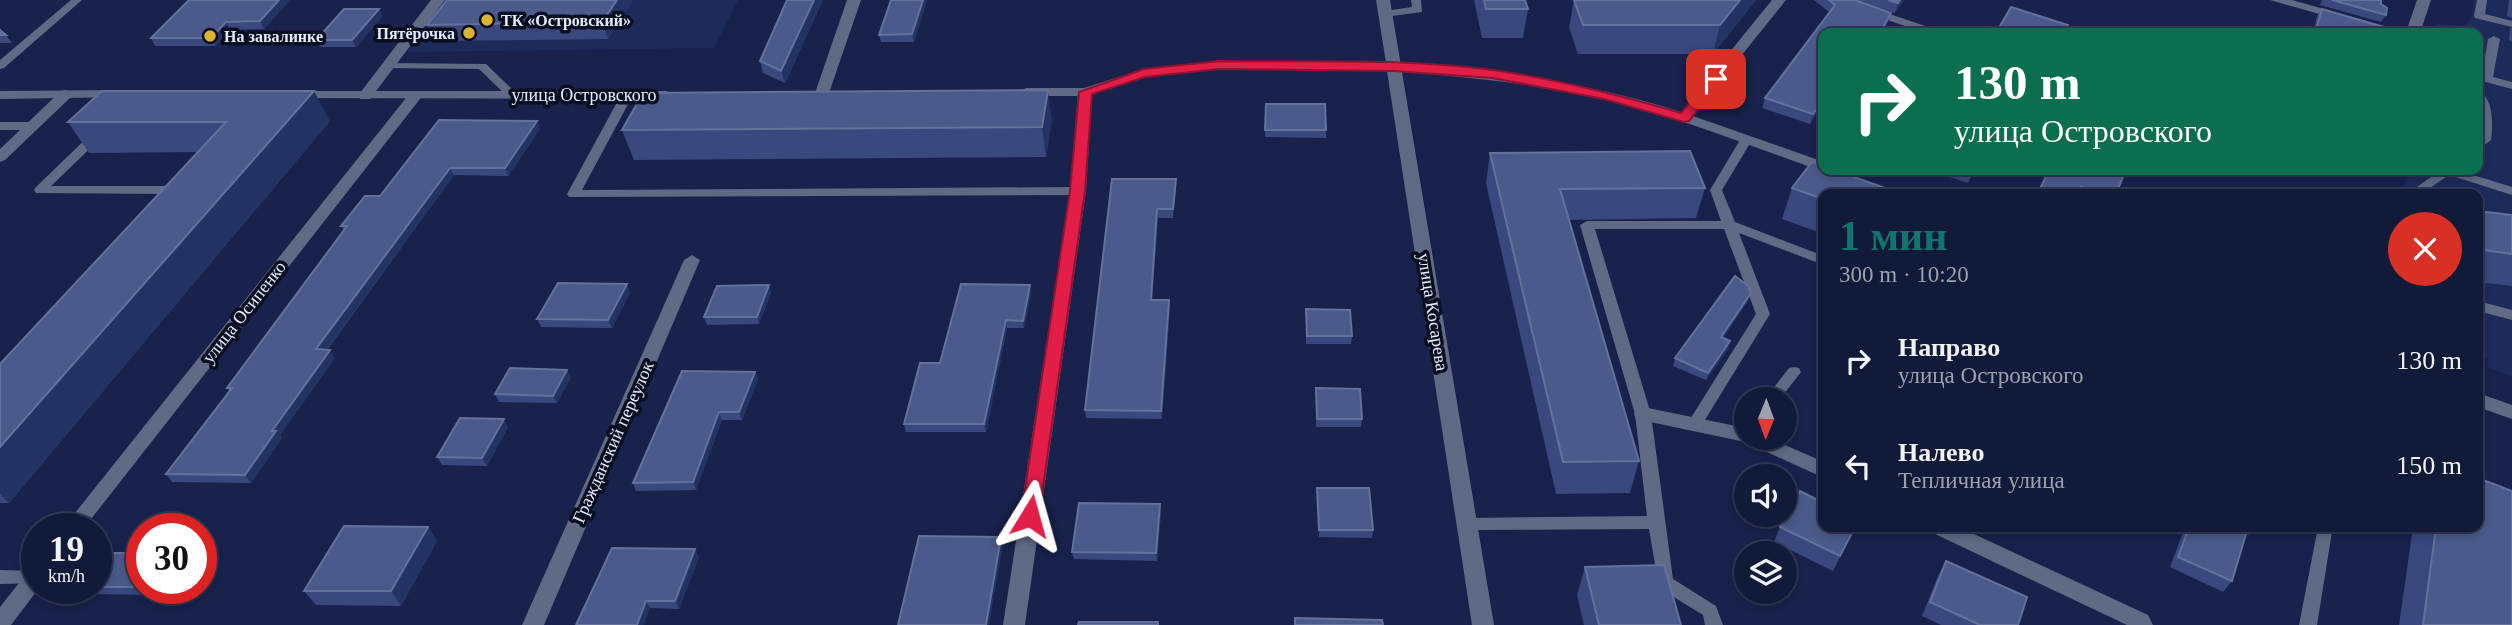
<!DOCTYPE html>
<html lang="ru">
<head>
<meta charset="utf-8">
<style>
  :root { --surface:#121a39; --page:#1b2341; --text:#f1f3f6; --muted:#9ca1ae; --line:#313853; --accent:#0f766e }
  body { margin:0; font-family:"Times New Roman",serif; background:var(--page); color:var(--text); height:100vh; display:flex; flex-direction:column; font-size:26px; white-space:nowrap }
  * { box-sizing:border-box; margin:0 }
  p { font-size:23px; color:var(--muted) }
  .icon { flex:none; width:38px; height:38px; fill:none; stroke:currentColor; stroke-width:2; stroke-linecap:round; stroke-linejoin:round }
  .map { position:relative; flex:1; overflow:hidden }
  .panel { position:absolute; left:1818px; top:189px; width:665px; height:343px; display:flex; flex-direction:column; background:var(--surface); border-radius:14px; box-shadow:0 4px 10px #0003,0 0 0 2px var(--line) }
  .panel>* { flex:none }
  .hud { position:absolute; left:1818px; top:28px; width:665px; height:147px; border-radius:14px; box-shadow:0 4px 10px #0003,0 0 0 2px var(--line); background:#0b6e4f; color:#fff; overflow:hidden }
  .needle { width:46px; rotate:181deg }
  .fabs { position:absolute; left:1734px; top:387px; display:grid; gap:14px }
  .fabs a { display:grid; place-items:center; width:63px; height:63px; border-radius:50%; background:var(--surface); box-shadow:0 4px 10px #0003,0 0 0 2px var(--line); font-size:35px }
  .speed { position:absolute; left:21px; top:513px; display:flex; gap:14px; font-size:35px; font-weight:700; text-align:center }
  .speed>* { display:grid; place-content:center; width:91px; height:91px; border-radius:50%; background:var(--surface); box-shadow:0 4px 10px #0003,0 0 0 2px var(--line); line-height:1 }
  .speed small { font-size:18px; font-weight:400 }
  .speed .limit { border:10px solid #d22; background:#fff; color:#111 }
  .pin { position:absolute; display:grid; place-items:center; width:60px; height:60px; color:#fff; margin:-30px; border-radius:14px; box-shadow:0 4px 10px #0006 }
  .me { position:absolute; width:77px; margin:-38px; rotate:8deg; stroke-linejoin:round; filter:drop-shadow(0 0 5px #0008) }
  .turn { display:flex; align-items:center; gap:24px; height:147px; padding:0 21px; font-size:32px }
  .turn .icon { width:91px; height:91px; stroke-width:2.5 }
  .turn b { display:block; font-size:49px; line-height:60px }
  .round { display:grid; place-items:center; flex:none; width:74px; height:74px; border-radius:37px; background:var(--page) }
  .headline { display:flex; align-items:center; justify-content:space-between; height:119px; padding:0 21px }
  h1 { font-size:42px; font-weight:800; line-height:52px; color:var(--accent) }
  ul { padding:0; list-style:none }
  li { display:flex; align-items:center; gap:21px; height:105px; padding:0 21px }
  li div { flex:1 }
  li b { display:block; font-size:26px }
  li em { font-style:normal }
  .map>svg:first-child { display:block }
  .built { fill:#1e2a5a }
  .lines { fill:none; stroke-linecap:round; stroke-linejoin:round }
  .service { fill:#616a85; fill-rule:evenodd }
  .minor { fill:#616a85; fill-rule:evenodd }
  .tertiary { fill:#616a85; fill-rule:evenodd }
  .wall { fill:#3a487e }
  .shaded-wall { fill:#253264 }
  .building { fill:#4c5a8b; stroke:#64719d; stroke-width:2 }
  .route { fill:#e11d48; stroke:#92132f; stroke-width:2 }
  .poi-dot { fill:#dbb233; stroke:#090e20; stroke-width:2.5 }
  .labels { text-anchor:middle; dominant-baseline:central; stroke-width:7; stroke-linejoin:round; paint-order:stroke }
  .far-poi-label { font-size:16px; font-weight:bold; fill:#e5ecfc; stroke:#090e20; text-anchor:start }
  .street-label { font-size:18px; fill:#e5ecfc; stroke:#090e20 }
</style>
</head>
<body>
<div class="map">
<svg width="2512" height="625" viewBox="0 0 2512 625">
  <rect width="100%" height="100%" fill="#18224c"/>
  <path class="built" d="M447 0H738L714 48 407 52Z
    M2474 0H2512V377L2487 367 2488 359 2478 356V194H2402L2407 170H2478V33H2434L2436 23 2464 26 2471 18Z"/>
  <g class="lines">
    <path class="service" d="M71 0H82L4 68 0 69V60Z
      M1411 0H1421L1422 12 1385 17 1380 14 1385 11 1412 7Z
      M2477 0H2487L2485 14 2512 21V27L2475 18 2474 16Z
      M2494 36 2500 39 2493 77 2512 82V89L2478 80V74H2482L2488 39Z
      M387 63 486 64 519 96 517 98H509L479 69 383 68V64Z
      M2478 90C2494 98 2493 125 2491 140L2478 150 2482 121 2478 110Z
      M627 92 633 95 582 190 1078 187 1084 191 1078 195 569 197 567 194 621 95Z
      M0 122H33L39 126 33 130H0Z
      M98 130 102 131 104 134 102 137 51 186H177L183 190 175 196 170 194 36 193 34 190 36 187 94 131Z
      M1746 136 1752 140 1722 190 1735 222 1824 256V265L1739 233 1770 314 1700 428H1690L1687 424 1756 314 1724 229H1595L1651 414 1673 579 1716 606 1723 625H1705L1703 615 1659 588 1649 529 1467 530 1461 529 1459 524 1461 519 1467 518 1647 516 1635 414 1580 225 1587 221H1721L1710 190 1740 140Z
      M2441 170H2457L2512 187V195L2449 175 2421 194H2407Z
      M2478 301 2512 310V320L2478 311Z
      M1794 367 1799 368 1801 372 1780 399H1765L1789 368Z
      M2318 527H2330L2332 532 2317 625H2299Z
      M0 570 37 571V583L0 584Z"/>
    <path class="minor" d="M431 0H445L370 99H360V93Z
      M847 0H861L829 93 822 97 817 96 815 93Z
      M1772 0H1786L1693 116 1824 162V170H1829H1819C1748 145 1678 117 1606 100 1537 83 1465 77 1394 71L1387 67 1394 63C1492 70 1587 82 1681 112Z
      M1827 0H1848L1946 33H1926Z
      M2270 0H2292L2406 32 2417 0H2431L2420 33H2385Z
      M1085 88 1092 92 1086 191 1025 625H1003L1070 191 1078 92Z
      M66 90 73 94 71 97 5 160 0 162V149L61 91Z
      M415 92 422 96 420 99 84 528H63L410 93Z
      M2363 170H2381L2382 171 2374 176Z
      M692 255 700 260 544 625H522L684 260Z
      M2478 393 2512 405V419L2478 407Z
      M1643 407 1746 428V438H1769L1824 462V478L1745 442 1636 419 1634 414 1636 409Z
      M1930 527H1959L2148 615 2153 625H2127L1933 533Z
      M37 566V588H39L11 625H0V607L30 569Z"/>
    <path class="tertiary" d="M1376 0H1390L1494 625H1472L1387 71 1219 69 1146 77 1085 96H1026L1019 92 1026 88H1084L1144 69 1219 61 1386 63Z
      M120 90 127 94 125 97 0 99V91Z
      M295 91H666L673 95 666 99 290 98 288 95Z"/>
  </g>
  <path class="wall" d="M290 0 264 29 231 30 216 46H155L151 38Z
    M447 0H633L608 39 435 41 427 25Z
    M787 0H823L785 83 763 73 760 61Z
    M927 0 914 42H881L879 35Z
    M1474 0H1525L1528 9 1523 38H1482Z
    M1574 0H1756L1713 54H1578L1569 27Z
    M1814 0H1855L1891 13 1888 23 1824 33V107H1821L1810 124 1762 108 1765 98 1829 12Z
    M1856 0H1904L1895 13Z
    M2322 0H2381V4L2386 15 2381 22 2320 5Z
    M2509 0H2512V18L2507 16Z
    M379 9 382 17 356 47H320L316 40Z
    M2322 9 2382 33H2313L2317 16Z
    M2512 27V41L2509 40 2510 29Z
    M0 30 6 35 12 43H0Z
    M1266 104 1326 130V138L1265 137Z
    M1052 120 1046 157 634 160 622 130Z
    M330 121 9 503H0V364L198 152 89 153 68 122Z
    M537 121 540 129 508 176 454 175 327 350 335 358 280 435 282 438 251 483 172 482 166 474 229 391 227 388 344 231 341 226 380 196Z
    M1490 153 1705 188 1696 218 1569 220 1639 461 1630 493 1556 494 1486 183Z
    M1929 170H1975L1968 183Z
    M2049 170 2116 194H2037Z
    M1112 179H1176V188L1173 218H1158L1152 300H1169L1170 308 1162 419 1086 418 1085 410Z
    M1792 188 1824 194V234L1782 219Z
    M2478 211 2512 215V286L2478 282Z
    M769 285 771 293 759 324 707 325 704 317Z
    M630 292 612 328 541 327 537 319Z
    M1031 293 1024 328H1007L986 432H906L904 424 940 363Z
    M1751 293 1748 301 1723 338 1728 349 1706 380 1673 366 1675 358Z
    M1306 309 1352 336 1351 344H1306Z
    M755 372 758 379 742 420H722L696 490 636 491 633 483Z
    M571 377 557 403 499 402 495 394Z
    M1316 396 1362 419 1361 427H1316Z
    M508 427 487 466 442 465 437 457Z
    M1317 488 1373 530 1372 538 1319 537Z
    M1161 512 1157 561 1074 559 1072 552Z
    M428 527 437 541 401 606 316 605 304 591Z
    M1780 527H1855L1833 571 1774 542Z
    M2185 527H2255L2249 535 2246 534 2232 581 2223 592 2170 567Z
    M2413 527H2478L2512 625H2399Z
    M612 548 699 557 679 609 650 608Z
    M142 553V588H161L156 595 87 594 81 588H96V564Z
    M1946 561 2018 625H1941L1922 616 1938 576Z
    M1585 567 1681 625H1584L1577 595Z"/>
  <path class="shaded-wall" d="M279 0H290L264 29 260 21Z
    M617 0H633L608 39 602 22Z
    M814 0H823L785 83 781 71Z
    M923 0H927L914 42 912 34Z
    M1740 0H1756L1713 54 1720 25Z
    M1900 0H1904L1895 13 1898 3Z
    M379 9 382 17 356 47 352 40Z
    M1891 13 1888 23 1882 33H1880Z
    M226 22 231 30 216 46 211 38Z
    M1048 90 1052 120 1046 157 1042 127Z
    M314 91 330 121 9 503 0 494V447Z
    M1824 99 1821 107 1810 124 1813 114Z
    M537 121 540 129 508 176 505 168Z
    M450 168 454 175 321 357 316 349Z
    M1176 179V188L1173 218V209Z
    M1157 209 1158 218 1151 308V300Z
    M627 284 630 292 612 328 608 320Z
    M769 285 771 293 759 324 757 317Z
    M1030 285 1031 293 1024 328 1023 321Z
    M1751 293 1748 301 1719 345 1721 337Z
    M1169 300 1170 308 1162 419 1161 411Z
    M1006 320 1007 328 986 432 984 424Z
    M1730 341 1728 349 1706 380 1708 373Z
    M330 350 335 358 280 435 282 438 251 483 245 475 272 431Z
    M567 370 571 377 557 403 553 396Z
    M755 372 758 379 742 420 739 412Z
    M719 412 722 420 696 490 693 482Z
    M504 419 508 427 487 466 482 458Z
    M1160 504 1161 512 1157 561 1156 553Z
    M428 527 437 541 401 606 391 591Z
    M1001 537 1003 545 989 625H986Z
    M695 549 699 557 679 609 675 601Z
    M150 588H161L156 595Z
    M646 601 650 608 644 625H637Z"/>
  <path class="building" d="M189 0H279L260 21 226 22 211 38H151Z
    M447 0H617L602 22 427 25Z
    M787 0H814L781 71 760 61Z
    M891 0H923L912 34 879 35Z
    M1484 0H1525L1528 9H1486Z
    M1574 0H1740L1720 25H1583Z
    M1829 0H1855L1891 13 1880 33H1824V99L1813 114 1765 98 1835 5Z
    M1888 0H1900L1898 3Z
    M2332 0H2381V4L2387 8 2386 15Z
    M2011 7 2068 25 2063 33H1996Z
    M344 9H379L352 40H316Z
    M2322 9 2383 27 2382 33H2315Z
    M0 30 6 35H0Z
    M1048 90 1042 127 622 130 643 93Z
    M102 91H314L0 447V364L226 122H68Z
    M1266 104H1325L1326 130H1265Z
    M439 120 537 121 505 168H450L316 349 330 350 272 431H276L245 475 166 474 232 388H227L347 226H341L365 196H380Z
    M1690 151 1705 188 1560 189 1639 461 1563 462 1490 153Z
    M1812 162 1824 166V170H1834L1902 194H1824V199L1792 188Z
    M1955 170H1974L1971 175Z
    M2049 170H2126L2116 194H2101L2081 187 2077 194H2048L2039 191Z
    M1112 179H1176L1173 209H1157L1151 300H1169L1161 411 1085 410Z
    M2478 211 2512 215V254L2484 250 2478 241Z
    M1735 276 1748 286 1751 293 1721 337 1730 341 1708 373 1675 358Z
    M558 283 627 284 608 320 537 319Z
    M961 284 1030 285 1023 321 1006 320 984 424H904L920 363H940Z
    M769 285 757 317H704L717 286Z
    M1306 309 1350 310 1352 336H1307Z
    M510 368 567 370 553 396 495 394Z
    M682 371 755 372 739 412H719L693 482 633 483Z
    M1316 388 1360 389 1362 419H1317Z
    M460 418 504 419 482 458 437 457Z
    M2478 478 2512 491V625H2423L2436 527H2478Z
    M1317 488H1369L1373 530H1319Z
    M1800 491 1824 503V527H1855L1840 556 1780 527Z
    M1079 503 1160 504 1156 553 1072 552Z
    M344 526 428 527 391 591H304Z
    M2189 527H2248L2232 581 2178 557Z
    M919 536 1001 537 986 625H898Z
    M612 548 695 549 675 601H646L637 625H576Z
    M105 553H142V587H96V564Z
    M1946 561 2027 597 2018 625H1980L1930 602Z
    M1664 565 1681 625H1599L1585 567Z
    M1295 618 1382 620 1383 625H1295Z
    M1079 622H1158V625H1078Z"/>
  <path class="route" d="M1219 61C1310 62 1402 58 1493 70 1556 79 1619 95 1681 113L1711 76 1722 79 1689 121 1684 122 1604 99 1492 78 1394 71 1219 69 1145 77 1092 94 1085 191 1039 516 1030 524 1024 522 1021 516 1070 191 1079 92 1144 69Z"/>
  <g class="poi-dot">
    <circle cx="487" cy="20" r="7"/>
    <circle cx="469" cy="33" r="7"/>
    <circle cx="210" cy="36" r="7"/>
  </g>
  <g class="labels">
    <g class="far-poi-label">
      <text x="501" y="20">ТК «Островский»</text>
      <text x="455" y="33" text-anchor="end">Пятёрочка</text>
      <text x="224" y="36">На завалинке</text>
    </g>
    <g class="street-label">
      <text x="584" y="95">улица Островского</text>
      <text transform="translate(244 312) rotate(-52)">улица Осипенко</text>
      <text transform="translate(1433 312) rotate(81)">улица Косарева</text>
      <text transform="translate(613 442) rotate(-66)">Гражданский переулок</text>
    </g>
  </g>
</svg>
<div class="fabs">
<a><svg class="needle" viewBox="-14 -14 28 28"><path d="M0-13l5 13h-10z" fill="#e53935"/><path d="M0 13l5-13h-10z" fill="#9ca1ae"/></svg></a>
<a><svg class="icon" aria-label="sound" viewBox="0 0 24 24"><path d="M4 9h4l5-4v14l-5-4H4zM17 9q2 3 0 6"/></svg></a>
<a><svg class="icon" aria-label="layers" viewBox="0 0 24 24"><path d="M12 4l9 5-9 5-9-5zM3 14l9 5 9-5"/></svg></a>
</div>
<div class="speed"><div>19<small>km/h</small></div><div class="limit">30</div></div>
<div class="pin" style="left:1716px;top:79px;background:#d93025"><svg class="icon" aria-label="arrive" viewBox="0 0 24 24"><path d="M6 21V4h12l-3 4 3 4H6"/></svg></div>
<svg class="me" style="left:1030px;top:516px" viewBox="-20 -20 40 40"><path d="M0-17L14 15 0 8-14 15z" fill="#e11d48" stroke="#fff" stroke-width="4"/></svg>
<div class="hud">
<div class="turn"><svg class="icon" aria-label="right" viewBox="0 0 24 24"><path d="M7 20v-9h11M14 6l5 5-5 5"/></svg><div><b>130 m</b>улица Островского</div></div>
</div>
<section class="panel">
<div class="headline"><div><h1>1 мин</h1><p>300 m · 10:20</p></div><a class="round" style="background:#d93025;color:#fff"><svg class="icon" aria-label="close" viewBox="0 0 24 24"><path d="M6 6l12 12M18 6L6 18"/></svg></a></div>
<ul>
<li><svg class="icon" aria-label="right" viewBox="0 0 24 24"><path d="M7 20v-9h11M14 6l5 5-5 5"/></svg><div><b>Направо</b><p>улица Островского</p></div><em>130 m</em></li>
<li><svg class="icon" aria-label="left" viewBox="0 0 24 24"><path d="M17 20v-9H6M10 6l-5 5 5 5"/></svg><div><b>Налево</b><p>Тепличная улица</p></div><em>150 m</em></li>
</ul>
</section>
</div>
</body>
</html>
